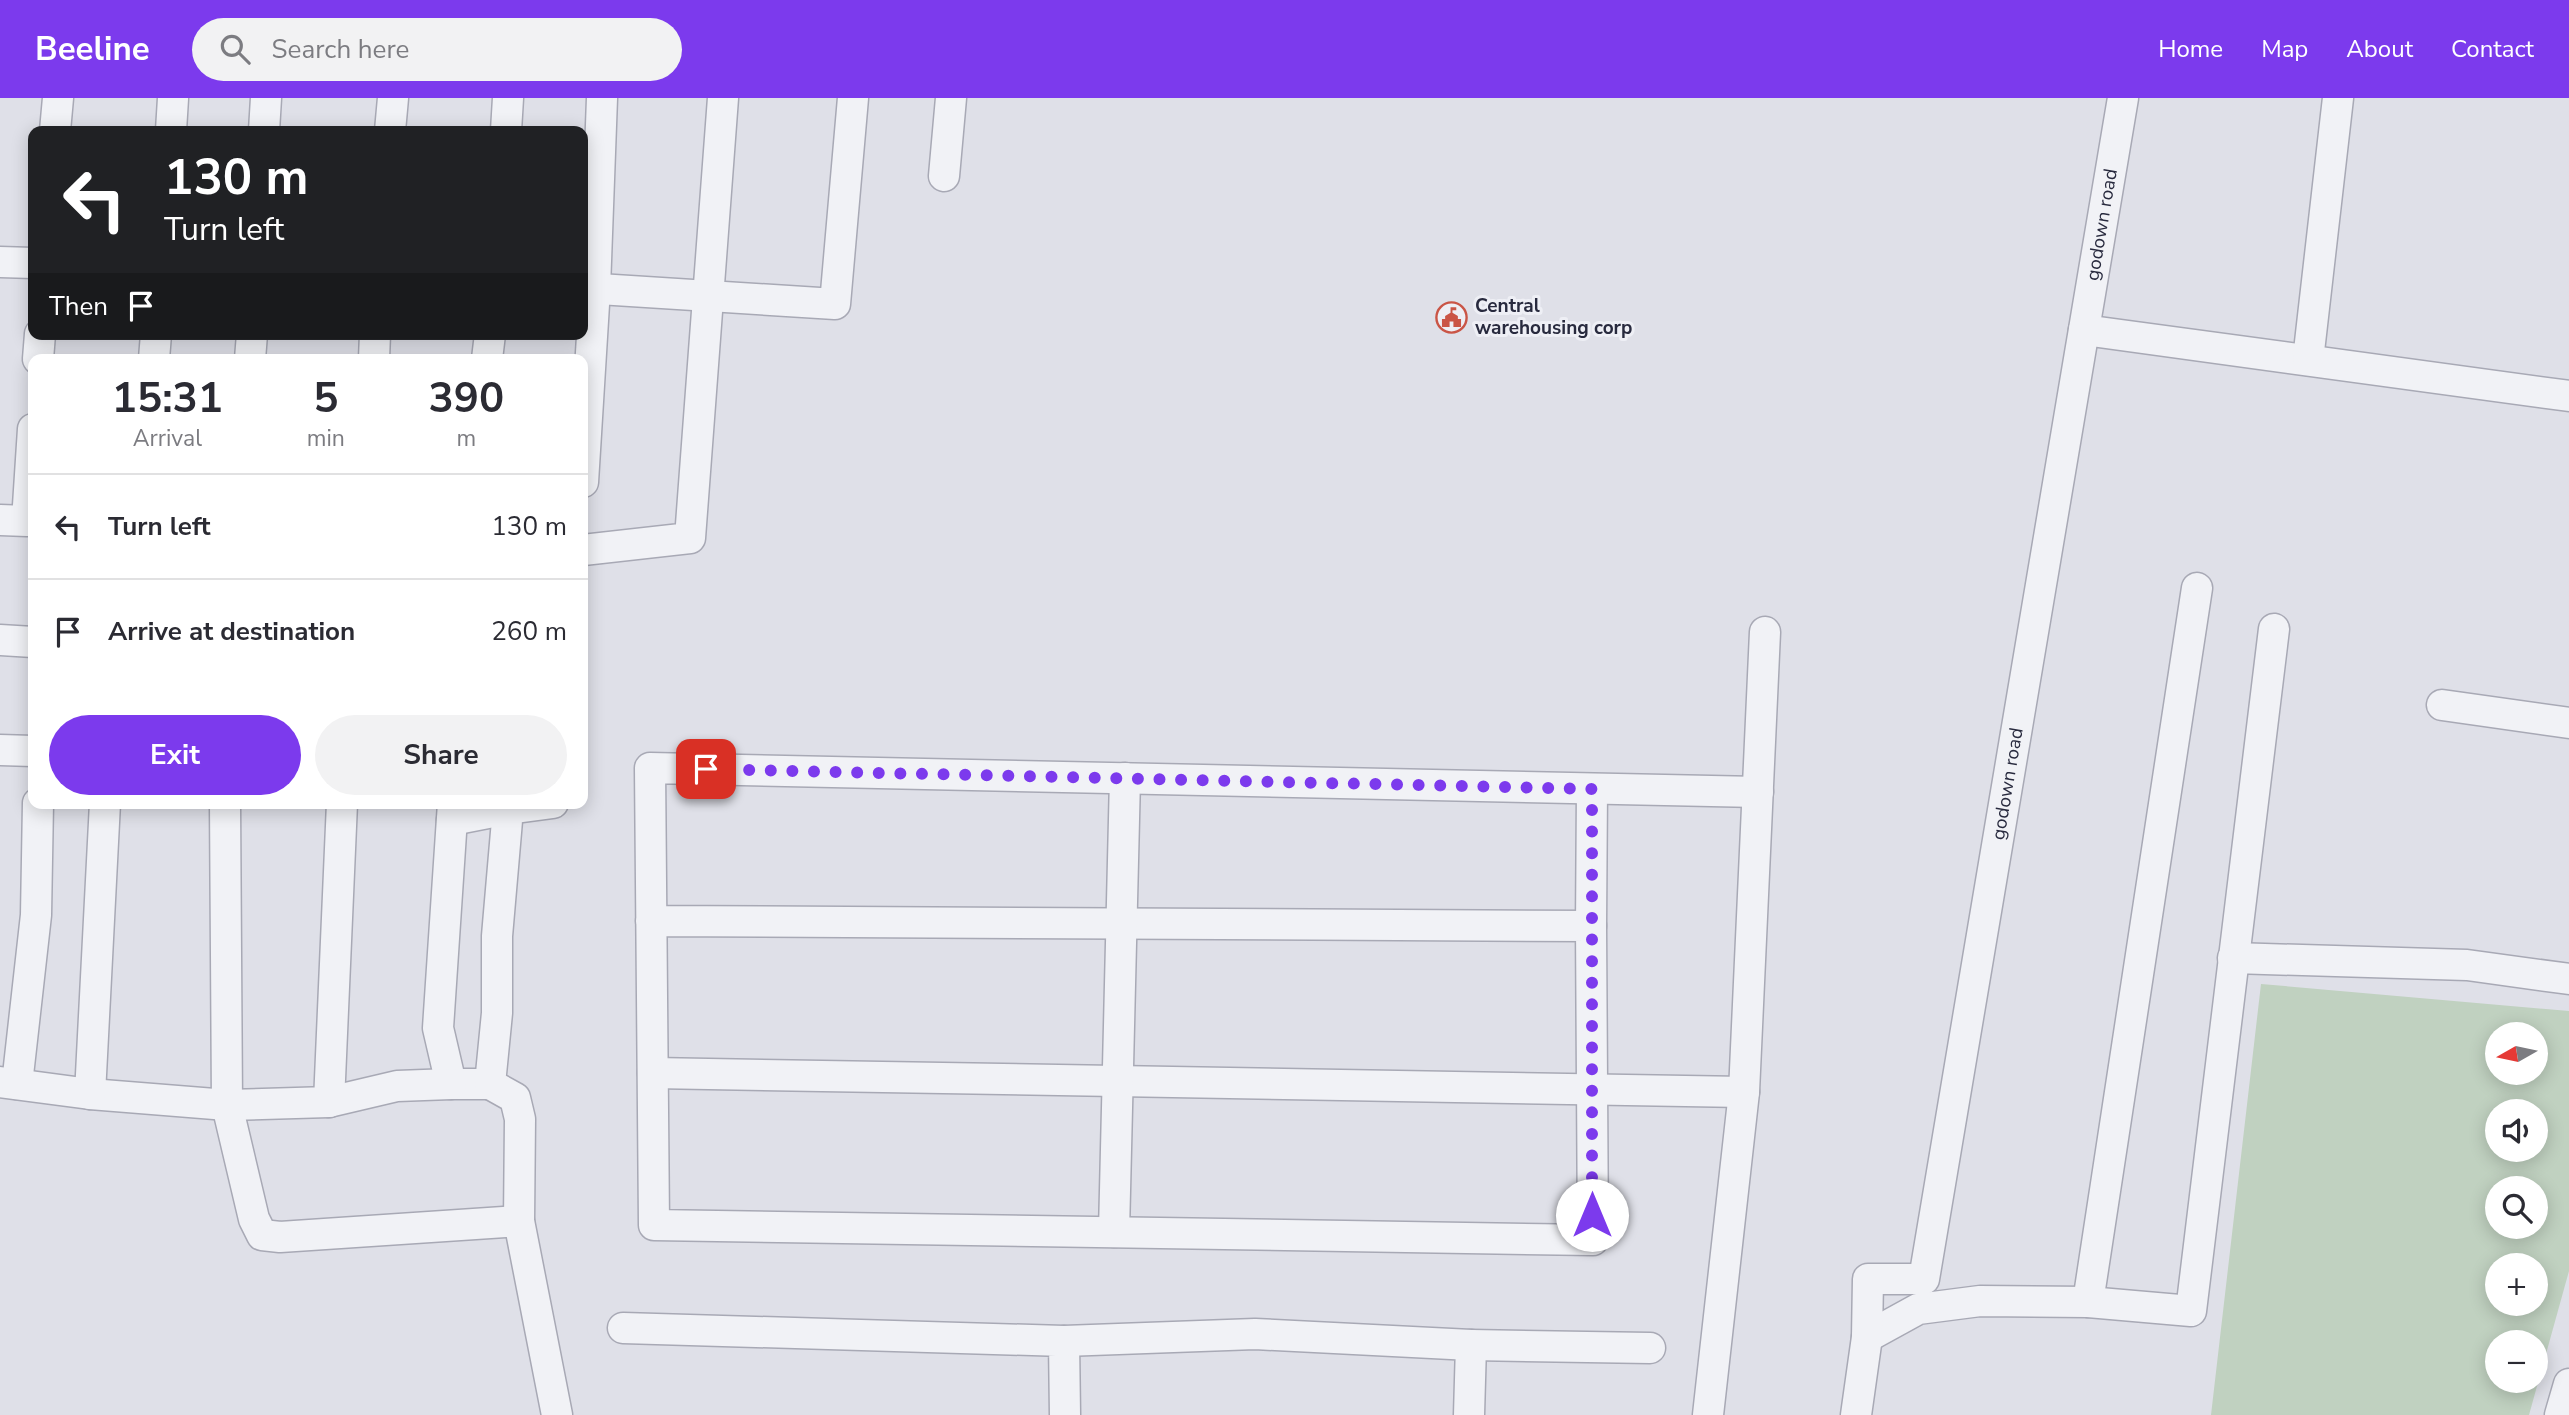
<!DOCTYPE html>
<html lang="en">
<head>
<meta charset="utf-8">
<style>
  :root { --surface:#fff; --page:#f2f2f3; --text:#2b2b33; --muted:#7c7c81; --line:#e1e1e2; --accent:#7c3aed }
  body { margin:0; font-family:"Nunito Sans",sans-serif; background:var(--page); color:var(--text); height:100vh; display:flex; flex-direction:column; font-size:26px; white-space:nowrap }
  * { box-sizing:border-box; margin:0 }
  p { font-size:23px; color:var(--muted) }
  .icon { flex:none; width:38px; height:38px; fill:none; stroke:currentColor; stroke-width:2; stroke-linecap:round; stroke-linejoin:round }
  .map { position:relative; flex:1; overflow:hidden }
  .details { position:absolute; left:28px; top:256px; width:560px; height:455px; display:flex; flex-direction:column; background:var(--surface); border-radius:14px; box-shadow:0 4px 18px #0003 }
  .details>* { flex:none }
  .top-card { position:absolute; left:28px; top:28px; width:560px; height:214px; border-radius:14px; box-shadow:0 4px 18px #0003; background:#202124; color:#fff; overflow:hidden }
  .needle { width:46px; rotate:261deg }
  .tools { position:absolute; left:2485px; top:924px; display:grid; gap:14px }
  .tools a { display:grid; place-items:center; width:63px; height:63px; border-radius:50%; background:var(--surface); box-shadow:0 4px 18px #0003; font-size:35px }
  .pin { position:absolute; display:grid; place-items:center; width:60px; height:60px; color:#fff; margin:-30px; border-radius:14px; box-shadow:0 4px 10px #0006 }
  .me { position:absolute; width:77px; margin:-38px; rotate:0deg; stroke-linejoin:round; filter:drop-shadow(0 0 5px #0008) }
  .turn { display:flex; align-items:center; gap:24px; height:147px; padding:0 21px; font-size:32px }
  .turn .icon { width:91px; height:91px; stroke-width:2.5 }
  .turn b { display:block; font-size:49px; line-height:60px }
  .then { display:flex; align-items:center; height:66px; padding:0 21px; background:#0003; gap:14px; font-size:26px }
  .eta { display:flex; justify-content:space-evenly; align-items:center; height:119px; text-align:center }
  .eta b { font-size:42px; font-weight:700; line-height:49px }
  .primary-button { display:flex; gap:14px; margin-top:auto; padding:14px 21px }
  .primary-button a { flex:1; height:80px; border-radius:42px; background:var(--accent); color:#fff; font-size:28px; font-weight:700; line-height:80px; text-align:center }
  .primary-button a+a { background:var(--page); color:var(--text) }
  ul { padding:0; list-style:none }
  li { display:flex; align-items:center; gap:21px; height:105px; padding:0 21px; border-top:2px solid var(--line) }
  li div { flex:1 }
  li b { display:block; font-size:26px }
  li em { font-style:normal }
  header { display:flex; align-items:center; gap:42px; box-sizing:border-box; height:98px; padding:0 35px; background:var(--accent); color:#fff }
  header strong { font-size:33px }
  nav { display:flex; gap:38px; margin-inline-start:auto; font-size:24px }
  .search { width:490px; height:63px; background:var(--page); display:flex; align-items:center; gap:18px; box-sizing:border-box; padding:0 24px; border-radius:38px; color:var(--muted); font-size:26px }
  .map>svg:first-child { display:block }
  .green { fill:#c0d1c0; fill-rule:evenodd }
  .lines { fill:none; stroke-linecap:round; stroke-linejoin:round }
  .minor-casing { stroke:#a8a9b5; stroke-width:33 }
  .minor { stroke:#f1f2f6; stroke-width:30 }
  .route { stroke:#7c3aed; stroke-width:12; stroke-dasharray:0 21.6 }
  .labels { text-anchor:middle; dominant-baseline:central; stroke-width:6; stroke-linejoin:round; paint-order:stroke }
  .street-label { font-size:19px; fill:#282a3e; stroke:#eeeff5 }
  .poi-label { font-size:19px; font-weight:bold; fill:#282a3e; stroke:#eeeff5; text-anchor:start }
</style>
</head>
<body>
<header>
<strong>Beeline</strong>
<div class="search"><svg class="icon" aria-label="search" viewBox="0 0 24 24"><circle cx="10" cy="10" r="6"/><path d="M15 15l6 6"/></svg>Search here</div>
<nav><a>Home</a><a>Map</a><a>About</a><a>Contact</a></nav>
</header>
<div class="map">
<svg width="2569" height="1317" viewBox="0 0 2569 1317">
  <rect width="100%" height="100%" fill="#dfe0e8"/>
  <path class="green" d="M2261 886 2569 913V1173L2529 1317H2211ZM2497 936H2536V975H2497ZM2497 1013H2536V1052H2497ZM2497 1090H2536V1129H2497ZM2497 1167H2536V1206H2497ZM2497 1244H2536V1283H2497Z"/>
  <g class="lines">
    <defs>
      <g id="minor">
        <path d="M55 33 58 0"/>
        <path d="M171 33 173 0"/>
        <path d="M264 33 266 0"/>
        <path d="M390 33 393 0"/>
        <path d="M506 33 508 0"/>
        <path d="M944 78 951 0"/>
        <path d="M0 164 33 165"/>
        <path d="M583 190 835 206 853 0"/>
        <path d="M2084 232 2569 298"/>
        <path d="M38 261 40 236"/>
        <path d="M154 261 156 236"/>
        <path d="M250 261 252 236"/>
        <path d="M374 261 375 236"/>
        <path d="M487 261 490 236"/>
        <path d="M2308 262 2338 0"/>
        <path d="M583 384 595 190 602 0"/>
        <path d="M0 422 27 423 33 331"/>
        <path d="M583 452 690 440 723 0"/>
        <path d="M0 542 33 544"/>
        <path d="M2442 607 2569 625"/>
        <path d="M0 652 33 653"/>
        <path d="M225 705 227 1007 254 1121 262 1137 280 1139 519 1123"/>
        <path d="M453 705 438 930 451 986H490"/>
        <path d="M553 705 508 711 497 838V915L490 986 515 1000 520 1021 519 1123 557 1317"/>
        <path d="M452 722 508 711"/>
        <path d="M651 823 1591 828 1593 1142 654 1127 650 670 1758 694"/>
        <path d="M1591 828 1592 691"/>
        <path d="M2233 860 2467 867 2569 881"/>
        <path d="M653 975 1744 994"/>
        <path d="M0 984 90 996 227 1007 329 1004 342 705"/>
        <path d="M17 986 36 817 38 705"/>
        <path d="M90 996 105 705"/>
        <path d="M329 1004 397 988 451 986"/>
        <path d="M1114 1134 1125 680"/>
        <path d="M2088 1204 2197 490"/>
        <path d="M623 1230 1064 1243 1065 1317"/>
        <path d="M1867 1239 1918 1211 1980 1203 2088 1204 2191 1213 2274 531"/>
        <path d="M1064 1243 1255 1236 1471 1247 1469 1317"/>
        <path d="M1471 1247 1650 1250"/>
        <path d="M1708 1317 1744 994 1765 534"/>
        <path id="s1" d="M1856 1317 1867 1239 1868 1181H1924L2123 0"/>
        <path d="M2560 1317 2569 1286"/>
      </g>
    </defs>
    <use href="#minor" class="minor-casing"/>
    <use href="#minor" class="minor"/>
  </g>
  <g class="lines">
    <path class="route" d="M706 671 1592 691V1117"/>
  </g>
  <defs>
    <symbol id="civic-ring" viewBox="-11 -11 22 22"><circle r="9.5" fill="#eeeff5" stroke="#ca5546" stroke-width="1.5"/><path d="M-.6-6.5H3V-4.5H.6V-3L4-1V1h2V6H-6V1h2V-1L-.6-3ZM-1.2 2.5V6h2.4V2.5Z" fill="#ca5546"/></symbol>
  </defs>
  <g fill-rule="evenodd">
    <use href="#civic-ring" x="1434" y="202" width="35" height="35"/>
  </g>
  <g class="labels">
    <g class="street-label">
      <text stroke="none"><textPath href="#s1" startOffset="1262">godown road</textPath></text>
      <text stroke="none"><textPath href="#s1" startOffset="695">godown road</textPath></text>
    </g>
    <g class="poi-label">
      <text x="1475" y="208">Central<tspan x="1475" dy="22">warehousing corp</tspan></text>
    </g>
  </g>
</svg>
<div class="tools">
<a><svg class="needle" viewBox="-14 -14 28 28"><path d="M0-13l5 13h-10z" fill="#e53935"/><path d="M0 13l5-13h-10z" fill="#7c7c81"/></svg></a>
<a><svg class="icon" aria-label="sound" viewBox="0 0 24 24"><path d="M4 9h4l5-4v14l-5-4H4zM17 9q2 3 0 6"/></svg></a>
<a><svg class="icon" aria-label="search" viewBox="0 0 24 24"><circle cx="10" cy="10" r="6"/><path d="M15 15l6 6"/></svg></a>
<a>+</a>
<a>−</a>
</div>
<div class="pin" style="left:706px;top:671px;background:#d93025"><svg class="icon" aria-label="arrive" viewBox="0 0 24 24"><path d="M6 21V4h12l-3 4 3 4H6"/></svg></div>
<svg class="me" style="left:1592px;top:1117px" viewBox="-20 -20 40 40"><circle r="19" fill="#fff"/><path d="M0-13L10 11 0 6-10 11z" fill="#7c3aed"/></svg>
<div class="top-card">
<div class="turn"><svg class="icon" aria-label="left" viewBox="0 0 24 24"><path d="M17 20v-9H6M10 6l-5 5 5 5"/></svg><div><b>130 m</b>Turn left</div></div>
<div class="then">Then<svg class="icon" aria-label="arrive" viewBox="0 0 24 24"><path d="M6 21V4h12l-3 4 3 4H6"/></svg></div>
</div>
<section class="details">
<div class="eta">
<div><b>15:31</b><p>Arrival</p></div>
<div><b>5</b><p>min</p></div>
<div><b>390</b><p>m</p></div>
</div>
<ul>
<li><svg class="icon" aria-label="left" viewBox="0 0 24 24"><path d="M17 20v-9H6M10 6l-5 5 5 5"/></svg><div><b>Turn left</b></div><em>130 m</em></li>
<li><svg class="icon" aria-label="arrive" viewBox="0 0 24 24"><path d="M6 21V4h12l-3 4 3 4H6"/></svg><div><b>Arrive at destination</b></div><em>260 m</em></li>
</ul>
<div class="primary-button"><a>Exit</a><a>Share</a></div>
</section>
</div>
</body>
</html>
